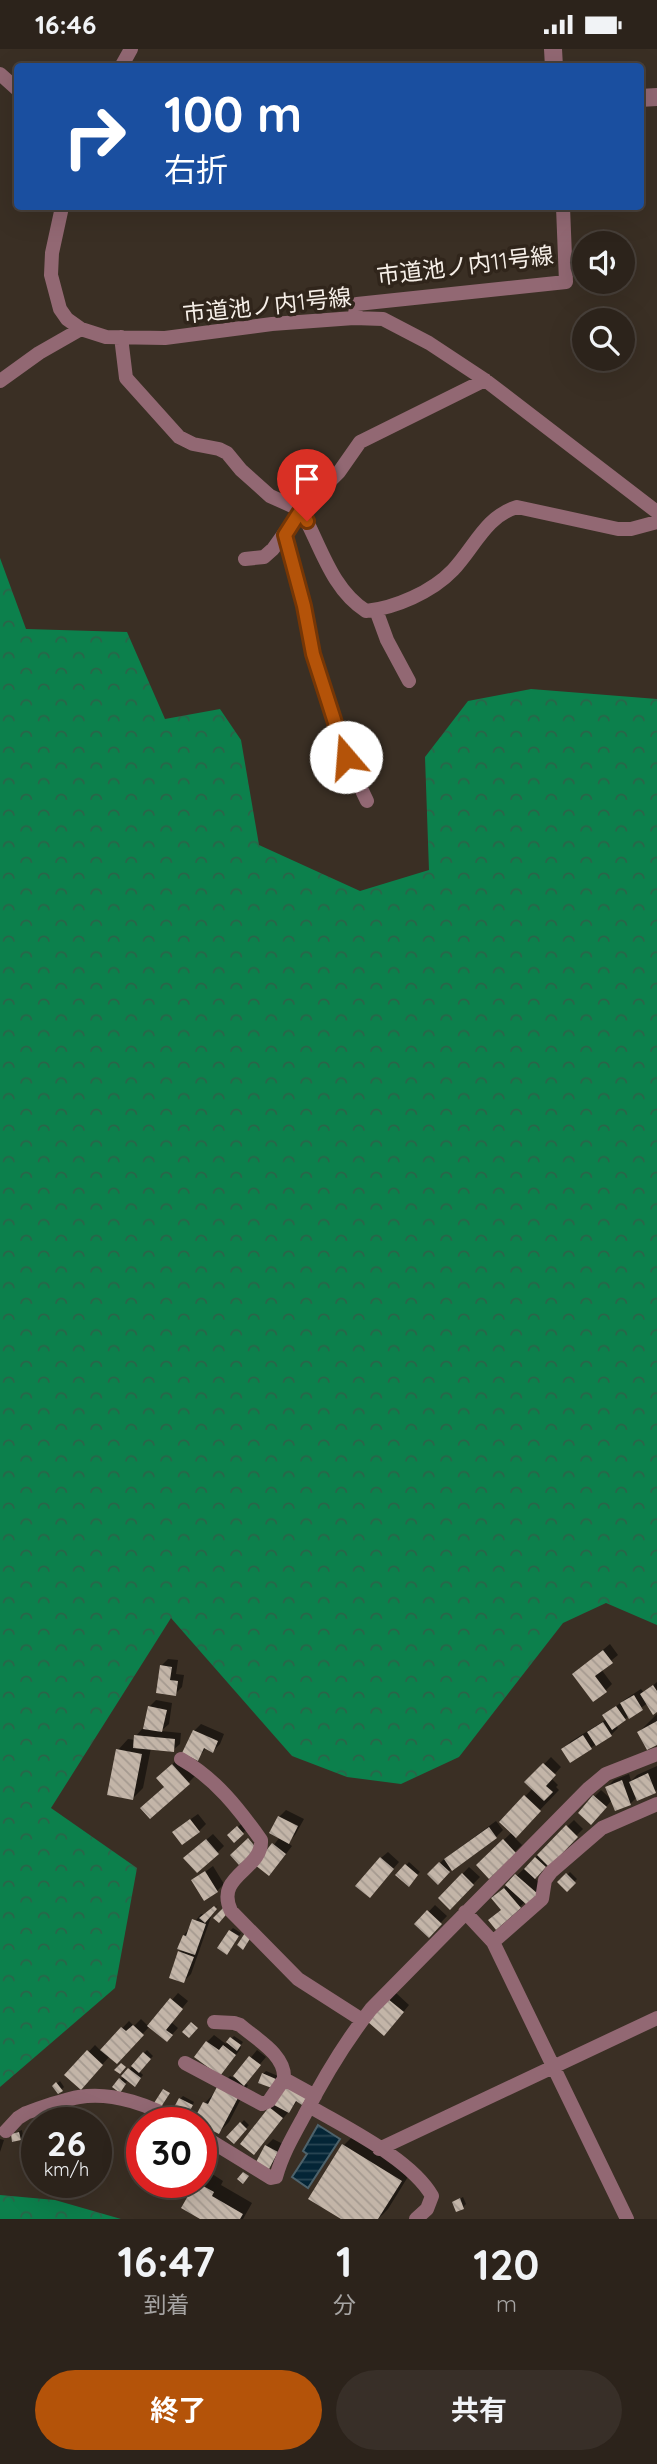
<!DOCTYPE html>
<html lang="ja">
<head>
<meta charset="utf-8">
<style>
  :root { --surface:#2c231b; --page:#382f28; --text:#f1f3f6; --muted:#a6a4a3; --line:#48403a; --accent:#b45309 }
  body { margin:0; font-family:Quicksand,"Noto Sans JP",sans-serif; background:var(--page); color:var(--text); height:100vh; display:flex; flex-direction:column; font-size:26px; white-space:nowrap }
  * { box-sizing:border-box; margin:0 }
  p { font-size:23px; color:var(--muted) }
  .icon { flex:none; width:38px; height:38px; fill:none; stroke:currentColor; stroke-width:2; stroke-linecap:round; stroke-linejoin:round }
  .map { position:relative; height:2170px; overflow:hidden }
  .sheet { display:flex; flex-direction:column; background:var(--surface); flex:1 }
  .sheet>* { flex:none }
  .hud { position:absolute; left:14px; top:14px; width:630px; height:147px; border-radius:7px; box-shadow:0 7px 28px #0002,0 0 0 2px var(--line); background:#1a4fa0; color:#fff; overflow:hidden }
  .controls { position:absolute; left:572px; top:182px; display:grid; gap:14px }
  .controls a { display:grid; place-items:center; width:63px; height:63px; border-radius:50%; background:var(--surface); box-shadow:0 7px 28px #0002,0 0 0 2px var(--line); font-size:35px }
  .speed { position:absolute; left:21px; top:2058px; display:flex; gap:14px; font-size:35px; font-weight:700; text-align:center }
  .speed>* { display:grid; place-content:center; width:91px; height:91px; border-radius:50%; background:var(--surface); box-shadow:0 7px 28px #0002,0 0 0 2px var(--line); line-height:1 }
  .speed small { font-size:18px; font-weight:400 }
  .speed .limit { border:10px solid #d22; background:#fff; color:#111 }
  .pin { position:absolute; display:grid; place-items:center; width:60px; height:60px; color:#fff; margin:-72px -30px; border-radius:50% 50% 50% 0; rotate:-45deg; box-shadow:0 0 7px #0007 }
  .pin .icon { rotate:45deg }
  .me { position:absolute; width:77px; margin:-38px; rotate:342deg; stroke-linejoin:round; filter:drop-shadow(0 0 5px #0008) }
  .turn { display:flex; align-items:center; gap:24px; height:147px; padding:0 35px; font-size:32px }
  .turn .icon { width:91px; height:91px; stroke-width:2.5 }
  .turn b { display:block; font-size:49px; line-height:60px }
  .eta { display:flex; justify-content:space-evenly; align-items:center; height:119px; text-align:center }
  .eta b { font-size:42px; font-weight:700; line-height:49px }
  .cta { display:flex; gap:14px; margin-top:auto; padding:14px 35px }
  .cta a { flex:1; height:80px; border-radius:42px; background:var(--accent); color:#fff; font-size:28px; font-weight:700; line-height:80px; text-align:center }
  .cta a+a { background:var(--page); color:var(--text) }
  .status { display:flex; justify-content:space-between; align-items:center; height:49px; padding:0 35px; background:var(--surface); direction:ltr }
  .status svg { height:19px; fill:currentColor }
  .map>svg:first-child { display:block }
  .forest { fill:url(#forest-crowns) }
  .water { fill:url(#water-rules); stroke:#4d626b; stroke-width:2 }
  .shadow { fill:#0007 }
  .building { fill:url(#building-back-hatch) }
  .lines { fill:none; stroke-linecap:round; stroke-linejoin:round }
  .minor { stroke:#926873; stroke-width:14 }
  .tertiary { stroke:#926873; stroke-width:18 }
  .route-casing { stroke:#753606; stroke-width:18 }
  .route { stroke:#b45309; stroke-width:12 }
  .labels { text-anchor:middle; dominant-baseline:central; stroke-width:7; stroke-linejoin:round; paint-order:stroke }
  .street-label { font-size:23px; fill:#f6efe8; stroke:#30251b }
</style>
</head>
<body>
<div class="status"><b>16:46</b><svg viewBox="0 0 49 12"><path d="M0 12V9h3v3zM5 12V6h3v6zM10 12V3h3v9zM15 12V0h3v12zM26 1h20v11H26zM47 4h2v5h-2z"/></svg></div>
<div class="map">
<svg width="657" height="2170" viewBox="0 0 657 2170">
  <defs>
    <pattern id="forest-crowns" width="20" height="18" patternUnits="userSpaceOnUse" patternTransform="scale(1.75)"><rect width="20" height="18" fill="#0c804c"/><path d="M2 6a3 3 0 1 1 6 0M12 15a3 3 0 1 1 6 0" fill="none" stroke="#2b6449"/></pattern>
    <pattern id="water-rules" width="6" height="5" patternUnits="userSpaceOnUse" patternTransform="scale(1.75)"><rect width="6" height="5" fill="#042536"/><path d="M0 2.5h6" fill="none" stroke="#294553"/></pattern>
    <pattern id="building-back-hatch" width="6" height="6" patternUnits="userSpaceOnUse" patternTransform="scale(1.75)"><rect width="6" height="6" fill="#c3b5a8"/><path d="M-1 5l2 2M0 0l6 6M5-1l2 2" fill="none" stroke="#a59a90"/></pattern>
  </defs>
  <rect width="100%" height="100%" fill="#3a2f24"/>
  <path class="forest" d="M0 509 26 580 127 583 165 670 220 660 241 691 259 796 360 842 429 821 425 708 468 652 531 640 657 650V1576L606 1554 563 1574 459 1708 401 1735 347 1728 292 1707 171 1569 51 1759 137 1819 115 1939 0 2038Z
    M0 2146 55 2151 121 2170H0Z"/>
  <path class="water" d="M318 2076 340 2090 308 2139 292 2128 307 2105 303 2102Z"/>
  <path class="shadow" d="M610 1595 618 1606 601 1620 612 1635 606 1641 574 1625Z
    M168 1610 178 1611 176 1625 184 1626 182 1638 175 1645 161 1617Z
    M657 1633V1661L648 1654 616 1676 618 1679 611 1686 571 1711 564 1700 570 1693 607 1670 604 1667 624 1651 641 1640 644 1644Z
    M156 1651 172 1654 169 1675 161 1682 181 1684 180 1695 173 1701 151 1699 143 1739 132 1750 118 1701 128 1690 135 1691 136 1687 142 1680H145L149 1658Z
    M657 1665V1694L639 1683Z
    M201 1675 224 1685 220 1695 213 1702 206 1699 198 1709 194 1682Z
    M551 1708 561 1718 551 1729 558 1736 556 1738 559 1741 514 1788 522 1796 489 1827 478 1816 512 1783 501 1773 533 1739 527 1733Z
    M179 1709 195 1727 188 1734 166 1737 158 1729Z
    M657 1717V1741L637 1748 631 1754 616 1760 607 1738 614 1731 629 1725 631 1732 637 1726Z
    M601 1741 612 1751 598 1767 594 1748Z
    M286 1761 304 1770 295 1786 288 1794 292 1797 276 1818 258 1816 280 1788 271 1783 279 1768Z
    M198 1765 206 1775 199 1782 181 1777Z
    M574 1771 583 1780 534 1829 543 1837 497 1878 503 1860 500 1843Z
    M496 1772 503 1781 496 1788 452 1819 438 1833 430 1825 443 1811Z
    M241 1775 246 1781 234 1791 230 1786Z
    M213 1785 224 1797 218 1803H192Z
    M388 1803 399 1813 376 1840 381 1809Z
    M409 1813 420 1823 408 1835 398 1826Z
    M213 1817 224 1835 217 1842 193 1832Z
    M469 1818 480 1828 450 1859 440 1849Z
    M570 1823 577 1830 567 1840 560 1833Z
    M218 1856 209 1867 211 1868 191 1925 184 1932 180 1903 183 1900 184 1886 201 1865 205 1866Z
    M435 1856 447 1867 429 1886 417 1875Z
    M233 1879 241 1884 230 1901V1882Z
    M178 1944 188 1952 171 1973 178 1979 167 1991 150 1977 116 2013 110 2007 87 2032 67 2026 95 1996 101 2002 129 1972 134 1977 141 1970 149 1978Z
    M396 1944 409 1956 391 1978 389 1951Z
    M214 1986 226 1995 234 1987 243 1993 240 1997 241 1999 227 2018 207 1993Z
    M147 2001 153 2007 139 2022 143 2026 137 2033 128 2031 122 2038 115 2037Z
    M257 2001 266 2008 244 2034 248 2036 229 2073 219 2083 205 2054 230 2027 234 2029Z
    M266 2022 278 2027 275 2034 263 2025Z
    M60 2032 64 2038 59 2043 54 2037Z
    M288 2037 298 2051 295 2055 260 2097 242 2095Z
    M183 2047 194 2053 189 2064 180 2050Z
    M80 2066 94 2067V2074H77Z
    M244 2071 249 2076 234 2093 229 2088Z
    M22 2081 23 2087 20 2090 13 2085Z
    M357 2083 414 2118 388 2160 378 2170H344L343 2097Z
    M0 2090 4 2091 0 2103Z
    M273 2090 283 2095 275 2113 268 2119 266 2097Z
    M209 2123 223 2132 221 2136 252 2154 243 2170H203L184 2159 198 2134 201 2133Z
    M153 2133H186L172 2148Z
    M463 2148 466 2155 463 2158 454 2153Z"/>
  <path class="building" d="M603 1601 613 1614 595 1627 607 1643 593 1653 572 1625Z
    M160 1616 172 1618 170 1631 178 1632 176 1647 156 1644Z
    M653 1636 657 1642V1663L653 1666 640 1645Z
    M634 1646 643 1661 629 1670 620 1654Z
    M148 1657 167 1661 162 1683 143 1680Z
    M616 1657 626 1671 612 1681 602 1666Z
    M657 1672V1696L647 1701 637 1683Z
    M603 1673 612 1687 596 1697 587 1683Z
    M193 1681 218 1692 213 1704 204 1699 198 1712 182 1704Z
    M134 1686 175 1690 174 1703 133 1699Z
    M583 1686 592 1700 570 1714 561 1700Z
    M116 1700 142 1705 133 1751 107 1746Z
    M543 1714 556 1726 546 1737 553 1743 544 1752 524 1733Z
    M172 1715 190 1735 150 1770 140 1759 164 1738 156 1729Z
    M648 1724 656 1744 637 1752 629 1733Z
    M622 1731 631 1756 615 1762 605 1738Z
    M524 1746 541 1762 516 1789 499 1773Z
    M593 1746 607 1758 591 1776 578 1764Z
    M278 1767 298 1777 289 1795 269 1784Z
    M190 1770 200 1783 182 1796 172 1783Z
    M566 1776 578 1788 549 1818 537 1806Z
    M237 1777 244 1785 234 1794 227 1786Z
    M489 1778 497 1789 452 1822 444 1810Z
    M248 1789 257 1800 239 1816 230 1806Z
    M206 1790 219 1805 197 1824 183 1809Z
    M503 1790 516 1804 489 1830 476 1816Z
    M272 1794 286 1805 269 1827 255 1816Z
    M380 1808 394 1820 370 1849 355 1837Z
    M535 1808 546 1818 535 1830 524 1820Z
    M439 1813 450 1823 438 1836 427 1825Z
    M405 1815 418 1826 409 1838 395 1826Z
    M205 1822 218 1843 204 1852 191 1831Z
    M462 1824 474 1836 450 1861 438 1849Z
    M566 1824 576 1834 567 1843 557 1833Z
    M515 1825 538 1845 527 1856 505 1836Z
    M504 1839 521 1859 496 1881 488 1871 501 1861 491 1849Z
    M214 1857 217 1860 205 1874 199 1869Z
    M225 1857 230 1861 219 1874 213 1869Z
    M427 1861 442 1875 429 1889 414 1875Z
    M192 1870 206 1875 195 1906 177 1900 183 1886 186 1887Z
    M229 1881 239 1887 227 1906 217 1899Z
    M245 1884 251 1888 243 1901 237 1896Z
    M178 1902 194 1908 184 1934 169 1929Z
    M170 1949 183 1960 166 1981 173 1986 167 1993 147 1977Z
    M388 1950 404 1963 384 1987 368 1973Z
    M191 1973 198 1979 189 1989 182 1983Z
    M133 1976 144 1986 117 2015 100 2001 121 1978 126 1982Z
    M230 1988 241 1996 237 2002 226 1993Z
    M206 1992 219 2001 223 1996 236 2006 220 2027 194 2008Z
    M87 2001 103 2016 81 2041 64 2026Z
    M143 2003 151 2010 139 2024 131 2017Z
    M249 2007 261 2016 244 2037 233 2027Z
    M121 2014 126 2018 120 2025 114 2021Z
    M128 2019 141 2029 135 2038 121 2027Z
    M262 2024 276 2030 272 2039 258 2034Z
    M119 2029 126 2035 120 2044 112 2038Z
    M56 2033 63 2042 58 2045 52 2037Z
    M218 2036 239 2047 219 2085 201 2076V2074L193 2072 203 2053 208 2055Z
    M286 2036 307 2048 302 2056 296 2052 289 2064 274 2056Z
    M163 2040 170 2044 161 2058 154 2054Z
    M179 2049 193 2056 186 2069 172 2062Z
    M269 2058 283 2069 254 2106 240 2095Z
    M76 2068 92 2070V2074H75Z
    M240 2073 247 2080 234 2095 226 2088Z
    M19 2083 21 2091 12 2093 11 2085Z
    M342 2095 402 2132 378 2170H341L308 2150Z
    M265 2096 278 2103 268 2122 255 2115Z
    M243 2123 249 2127 243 2135 237 2130Z
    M150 2133H175L182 2138 172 2150Z
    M196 2133 214 2143 212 2147 243 2165 240 2170H200L181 2159Z
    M460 2149 464 2160 456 2163 452 2153Z"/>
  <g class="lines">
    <path class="minor" d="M121 18 131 0
      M0 25 18 41
      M62 158 52 204 51 226 60 260 67 270 81 280 106 288 165 289 272 275 354 269 383 270 429 294 485 331 657 463
      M354 269 357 255 566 233 563 158
      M121 288 126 329 179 388 193 395 219 400 227 404 241 421 270 447 301 461C320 495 331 540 366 562 395 559 432 543 453 521 474 499 486 467 517 458L618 480H631L657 473
      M0 332 39 304 81 280
      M285 487 304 557 313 605 346 708 367 752
      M245 510 264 508 273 500 301 461 339 423 360 393 485 331
      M376 561 387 591 409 632
      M181 1710C215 1729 239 1760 261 1791 263 1821 214 1826 231 1862L298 1930 362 1971
      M465 1863 493 1893 627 2170
      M493 1893 542 1850 545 1831 551 1823 602 1779 657 1755
      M214 1973 234 1974 240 1976C256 1990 286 2006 284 2030L315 2047
      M185 2014 262 2055 269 2052 284 2030
      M309 2057C346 2079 411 2110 432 2147L427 2160 416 2170
      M6 2082 18 2069 26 2064C43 2058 62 2051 79 2048 113 2042 152 2057 181 2074
      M201 2086 271 2129 276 2128C282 2106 293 2087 304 2067 323 2030 345 1993 371 1960L588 1740 606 1725 657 1705
      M379 2100 657 1969"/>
    <path class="tertiary" d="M553 0 554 18
      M640 49 657 48"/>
  </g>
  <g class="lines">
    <defs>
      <path id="route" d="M307 472 301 461 285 486 304 557 313 605 346 708"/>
    </defs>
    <use href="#route" class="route-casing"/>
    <use href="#route" class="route"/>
  </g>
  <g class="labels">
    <g class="street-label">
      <text transform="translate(465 216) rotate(-7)">市道池ノ内11号線</text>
      <text transform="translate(267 256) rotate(-6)">市道池ノ内1号線</text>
    </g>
  </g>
</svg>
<div class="controls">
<a><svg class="icon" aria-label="sound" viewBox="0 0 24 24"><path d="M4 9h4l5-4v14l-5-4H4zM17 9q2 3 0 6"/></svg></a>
<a><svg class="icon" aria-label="search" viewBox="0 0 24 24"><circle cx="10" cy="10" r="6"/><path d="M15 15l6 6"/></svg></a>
</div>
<div class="speed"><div>26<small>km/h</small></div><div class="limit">30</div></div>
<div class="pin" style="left:307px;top:472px;background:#d93025"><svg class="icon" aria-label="arrive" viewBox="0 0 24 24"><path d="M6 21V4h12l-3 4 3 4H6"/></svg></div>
<svg class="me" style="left:346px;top:708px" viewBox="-20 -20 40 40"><circle r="19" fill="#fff"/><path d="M0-13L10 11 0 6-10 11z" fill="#b45309"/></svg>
<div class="hud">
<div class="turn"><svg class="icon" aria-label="right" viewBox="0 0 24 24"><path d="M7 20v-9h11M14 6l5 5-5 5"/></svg><div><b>100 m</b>右折</div></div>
</div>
</div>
<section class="sheet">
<div class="eta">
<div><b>16:47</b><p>到着</p></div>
<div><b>1</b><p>分</p></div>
<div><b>120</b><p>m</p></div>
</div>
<div class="cta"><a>終了</a><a>共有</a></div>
</section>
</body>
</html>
